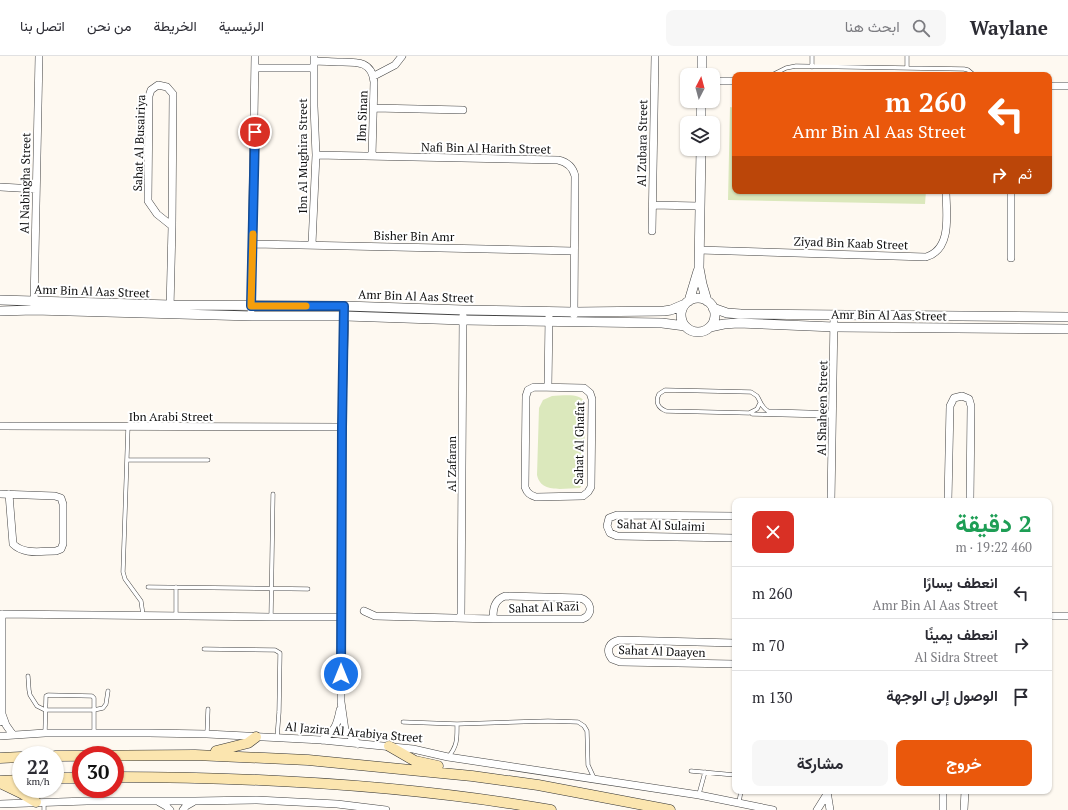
<!DOCTYPE html>
<html lang="ar">
<head>
<meta charset="utf-8">
<style>
  :root { --surface:#fff; --page:#f7f7f7; --text:#2b2b33; --muted:#7c7c81; --line:#e1e1e2; --accent:#ea580c }
  body { margin:0; font-family:"PT Serif",Vazirmatn,serif; background:var(--page); color:var(--text); direction:rtl; height:100vh; display:flex; flex-direction:column; font-size:15px; white-space:nowrap }
  * { box-sizing:border-box; margin:0 }
  p { font-size:13px; color:var(--muted) }
  .icon { flex:none; width:22px; height:22px; fill:none; stroke:currentColor; stroke-width:2; stroke-linecap:round; stroke-linejoin:round }
  .map { position:relative; flex:1; overflow:hidden; direction:ltr }
  .panel { position:absolute; left:732px; top:442px; width:320px; height:296px; display:flex; flex-direction:column; background:var(--surface); border-radius:8px; box-shadow:0 1px 3px #0004; direction:rtl }
  .panel>* { flex:none }
  .banner { position:absolute; left:732px; top:16px; width:320px; height:122px; border-radius:8px; box-shadow:0 1px 3px #0004; direction:rtl; background:#ea580c; color:#fff; overflow:hidden }
  .needle { width:26px; rotate:6deg }
  .buttons { position:absolute; left:680px; top:12px; display:grid; gap:8px }
  .buttons a { display:grid; place-items:center; width:40px; height:40px; border-radius:8px; background:var(--surface); box-shadow:0 1px 3px #0004; font-size:20px }
  .speed { position:absolute; left:12px; top:690px; display:flex; gap:8px; font-size:20px; font-weight:700; text-align:center }
  .speed>* { display:grid; place-content:center; width:52px; height:52px; border-radius:50%; background:var(--surface); box-shadow:0 1px 3px #0004; line-height:1 }
  .speed small { font-size:10px; font-weight:400 }
  .speed .limit { border:6px solid #d22; background:#fff; color:#111 }
  .pin { position:absolute; display:grid; place-items:center; width:34px; height:34px; color:#fff; margin:-17px; border:2px solid #fff; border-radius:50%; box-shadow:0 1px 4px #0007 }
  .me { position:absolute; width:44px; margin:-22px; rotate:0deg; stroke-linejoin:round; filter:drop-shadow(0 0 3px #0008) }
  .turn { display:flex; align-items:center; gap:14px; height:84px; padding:0 20px; font-size:18px }
  .turn .icon { width:52px; height:52px; stroke-width:2.5 }
  .turn b { display:block; font-size:28px; line-height:34px }
  .then { display:flex; align-items:center; height:38px; padding:0 20px; background:#0003; gap:8px; font-size:15px }
  .round { display:grid; place-items:center; flex:none; width:42px; height:42px; border-radius:8px; background:var(--page) }
  .head { display:flex; align-items:center; justify-content:space-between; height:68px; padding:0 20px }
  h1 { font-size:24px; font-weight:700; line-height:30px; color:#1e9e55 }
  .action { display:flex; gap:8px; margin-top:auto; padding:8px 20px }
  .action a { flex:1; height:46px; border-radius:8px; background:var(--accent); color:#fff; font-size:16px; font-weight:700; line-height:46px; text-align:center }
  .action a+a { background:var(--page); color:var(--text) }
  ul { padding:0; list-style:none }
  li { display:flex; align-items:center; gap:12px; height:52px; padding:0 20px; border-top:1px solid var(--line) }
  li div { flex:1 }
  li b { display:block; font-size:15px }
  li em { font-style:normal }
  header { display:flex; align-items:center; gap:24px; box-sizing:border-box; height:56px; padding:0 20px; background:var(--surface); border-bottom:1px solid var(--line) }
  header strong { font-size:19px }
  nav { display:flex; gap:22px; margin-inline-start:auto; font-size:14px }
  .search { width:280px; height:36px; background:var(--page); display:flex; align-items:center; gap:10px; box-sizing:border-box; padding:0 14px; border-radius:8px; color:var(--muted); font-size:15px }
  .map>svg:first-child { display:block }
  .green { fill:#dbe8bc }
  .lines { fill:none; stroke-linecap:round; stroke-linejoin:round }
  .service-casing { stroke:#424242; stroke-width:4.5 }
  .minor-casing { stroke:#424242; stroke-width:8 }
  .tertiary-casing { stroke:#424242; stroke-width:10 }
  .secondary-casing { stroke:#313131; stroke-width:11 }
  .service { stroke:#fff; stroke-width:3.5 }
  .minor { stroke:#fff; stroke-width:7 }
  .tertiary { stroke:#fff; stroke-width:9 }
  .secondary { stroke:#fbe5af; stroke-width:10 }
  .route-casing { stroke:#114b97; stroke-width:10 }
  .route { stroke:#1a73e8; stroke-width:7 }
  .slow { stroke:#f59e0b; stroke-width:7 }
  .labels { text-anchor:middle; dominant-baseline:central; stroke-width:4; stroke-linejoin:round; paint-order:stroke }
  .street-label { font-size:12px; fill:#0f0f0f; stroke:#fff }
</style>
</head>
<body>
<header>
<strong>Waylane</strong>
<div class="search"><svg class="icon" aria-label="search" viewBox="0 0 24 24"><circle cx="10" cy="10" r="6"/><path d="M15 15l6 6"/></svg>ابحث هنا</div>
<nav><a>الرئيسية</a><a>الخريطة</a><a>من نحن</a><a>اتصل بنا</a></nav>
</header>
<div class="map">
<svg width="1068" height="754" viewBox="0 0 1068 754">
  <rect width="100%" height="100%" fill="#fef9f1"/>
  <path class="green" d="M730 51 735 52V135H926L925 148 728 144Z
    M552 340C562 340 581 336 585 347L584 426 580 432C564 432 541 438 537 419L539 352 543 344Z"/>
  <g class="lines">
    <defs>
      <path id="service" d="M812 11V0
        M907 12V0
        M772 19 786 12 796 10 964 13 968 14 974 19
        M760 347 757 353 749 357 666 355C658 352 655 346 659 338L665 334 751 336 757 340C761 346 761 351 768 355L833 357
        M752 358 833 360
        M128 371 123 516 125 523 141 545 143 559
        M127 404H208
        M148 531 308 533
        M176 560V531
        M271 561 273 438
        M204 593 275 594 280 597 279 656 277 682
        M28 620 29 634 30 639 37 650 45 654H94L103 652 106 648 108 635
        M403 666 457 668 548 665 578 666 584 670 587 675 588 709 594 722
        M45 677 46 640 48 639 92 640 94 642V677
        M207 678 208 653
        M448 701C458 690 457 681 457 668
        M691 715 735 719
        M699 738 705 716
        M739 746 741 735
        M44 747V754"/>
      <path id="minor" d="M314 5C323 5 332 6 340 6 357 6 372 5 374 26L372 100
        M256 12H314
        M374 20 395 9 402 0
        M713 25H735
        M158 29 167 31 173 38 172 170 157 158 148 145 149 40 151 34Z
        M1049 30H1068
        M374 52 463 54
        M316 99 558 104C567 106 573 111 575 120L574 259
        M0 131 36 133
        M653 149 699 150
        M652 175 655 0
        M253 188 574 195
        M312 188 316 99 314 50V0
        M699 194 926 201C953 193 946 156 946 135
        M1011 202V135
        M34 250 39 0
        M170 253 172 170
        M251 254 255 0
        M345 256 342 371 341 646 345 674 358 688
        M534 331 584 332 590 337 592 343 591 431 588 436 583 440 536 441C530 439 527 437 525 431L526 340 528 334Z
        M548 331 549 261
        M0 370 342 371
        M0 438 55 440 61 442 63 448V488L61 493 56 495C41 495 24 499 13 488L9 438
        M831 445 834 260
        M948 445 950 350 954 342 962 340 969 343 971 350 970 445
        M735 460 617 459 609 462 607 470 610 477 617 480 735 482
        M505 540 580 542C592 545 594 559 582 563H493C493 553 494 544 505 540Z
        M364 555 375 560 493 563
        M0 558 271 561H341
        M1049 560H1068
        M461 562 463 260
        M735 587 620 584C609 586 605 594 612 603L620 606 735 608
        M2 658 6 669 13 679
        M0 666 2 658V558
        M0 680 45 677H149L207 678 322 684 413 693 448 701 699 739 773 754
        M322 684C335 675 337 669 340 654
        M827 735 830 754
        M159 746 166 750 170 754
        M0 748 87 745H195L257 744 337 748 386 754
        M183 754 186 750 193 746
        M817 754 827 738
        M943 754V735
        M964 754 965 735"/>
      <path id="tertiary" d="M702 19V0
        M701 67V45
        M701 93 699 212 702 228 707 245
        M681 259a17 17 0 1 1 34 0a17 17 0 1 1-34 0Z
        M0 244 171 249 345 250 463 254 574 256 664 255 671 254 685 248
        M689 245 698 215
        M713 252 727 257 741 258 1068 261
        M0 255 34 254 252 260H345L463 264 662 267 685 270
        M710 271 724 268 738 267 834 271 1068 273"/>
      <path id="secondary" d="M389 690 415 705 438 710
        M216 695 248 687 256 681
        M55 700 195 699 308 704 472 720 538 729 670 754
        M0 702 21 701
        M115 721C260 721 407 729 551 754
        M55 722H81
        M0 725 21 724
        M0 727 21 737 36 746"/>
    </defs>
    <use href="#service" class="service-casing"/>
    <use href="#minor" class="minor-casing"/>
    <use href="#tertiary" class="tertiary-casing"/>
    <use href="#secondary" class="secondary-casing"/>
    <use href="#service" class="service"/>
    <use href="#minor" class="minor"/>
    <use href="#tertiary" class="tertiary"/>
    <use href="#secondary" class="secondary"/>
  </g>
  <g class="lines">
    <defs>
      <path id="route" d="M255 76 251 250H344L342 371 341 618"/>
    </defs>
    <use href="#route" class="route-casing"/>
    <use href="#route" class="route"/>
    <path class="slow" d="M253 178 251 250H306"/>
  </g>
  <g class="labels">
    <g class="street-label">
      <text transform="translate(362 60) rotate(-88)">Ibn Sinan</text>
      <text transform="translate(139 87) rotate(-88)">Sahat Al Busairiya</text>
      <text transform="translate(642 87) rotate(-89)">Al Zubara Street</text>
      <text transform="translate(486 92) rotate(1)">Nafi Bin Al Harith Street</text>
      <text transform="translate(302 100) rotate(-90)">Ibn Al Mughira Street</text>
      <text transform="translate(25 127) rotate(-89)">Al Nabingha Street</text>
      <text transform="translate(414 180) rotate(1)">Bisher Bin Amr</text>
      <text transform="translate(851 187) rotate(2)">Ziyad Bin Kaab Street</text>
      <text transform="translate(92 235) rotate(2)">Amr Bin Al Aas Street</text>
      <text transform="translate(416 240) rotate(2)">Amr Bin Al Aas Street</text>
      <text transform="translate(889 259) rotate(1)">Amr Bin Al Aas Street</text>
      <text transform="translate(822 352) rotate(-89)">Al Shaheen Street</text>
      <text x="171" y="360">Ibn Arabi Street</text>
      <text transform="translate(579 387) rotate(-89)">Sahat Al Ghafat</text>
      <text transform="translate(451 408) rotate(-90)">Al Zafaran</text>
      <text transform="translate(661 469) rotate(2)">Sahat Al Sulaimi</text>
      <text transform="translate(544 551) rotate(-2)">Sahat Al Razi</text>
      <text transform="translate(662 595) rotate(2)">Sahat Al Daayen</text>
      <text transform="translate(354 676) rotate(5)">Al Jazira Al Arabiya Street</text>
    </g>
  </g>
</svg>
<div class="buttons">
<a><svg class="needle" viewBox="-14 -14 28 28"><path d="M0-13l5 13h-10z" fill="#e53935"/><path d="M0 13l5-13h-10z" fill="#7c7c81"/></svg></a>
<a><svg class="icon" aria-label="layers" viewBox="0 0 24 24"><path d="M12 4l9 5-9 5-9-5zM3 14l9 5 9-5"/></svg></a>
</div>
<div class="speed"><div>22<small>km/h</small></div><div class="limit">30</div></div>
<div class="pin" style="left:255px;top:76px;background:#d93025"><svg class="icon" aria-label="arrive" viewBox="0 0 24 24"><path d="M6 21V4h12l-3 4 3 4H6"/></svg></div>
<svg class="me" style="left:341px;top:618px" viewBox="-20 -20 40 40"><circle r="17" fill="#1a73e8" stroke="#fff" stroke-width="3"/><path d="M0-11L8 9 0 5-8 9z" fill="#fff"/></svg>
<div class="banner">
<div class="turn"><svg class="icon" aria-label="left" viewBox="0 0 24 24"><path d="M17 20v-9H6M10 6l-5 5 5 5"/></svg><div><b>260 m</b>Amr Bin Al Aas Street</div></div>
<div class="then">ثم<svg class="icon" aria-label="right" viewBox="0 0 24 24"><path d="M7 20v-9h11M14 6l5 5-5 5"/></svg></div>
</div>
<section class="panel">
<div class="head"><div><h1>2 دقيقة</h1><p>460 m · 19:22</p></div><a class="round" style="background:#d93025;color:#fff"><svg class="icon" aria-label="close" viewBox="0 0 24 24"><path d="M6 6l12 12M18 6L6 18"/></svg></a></div>
<ul>
<li><svg class="icon" aria-label="left" viewBox="0 0 24 24"><path d="M17 20v-9H6M10 6l-5 5 5 5"/></svg><div><b>انعطف يسارًا</b><p>Amr Bin Al Aas Street</p></div><em>260 m</em></li>
<li><svg class="icon" aria-label="right" viewBox="0 0 24 24"><path d="M7 20v-9h11M14 6l5 5-5 5"/></svg><div><b>انعطف يمينًا</b><p>Al Sidra Street</p></div><em>70 m</em></li>
<li><svg class="icon" aria-label="arrive" viewBox="0 0 24 24"><path d="M6 21V4h12l-3 4 3 4H6"/></svg><div><b>الوصول إلى الوجهة</b></div><em>130 m</em></li>
</ul>
<div class="action"><a>خروج</a><a>مشاركة</a></div>
</section>
</div>
</body>
</html>
